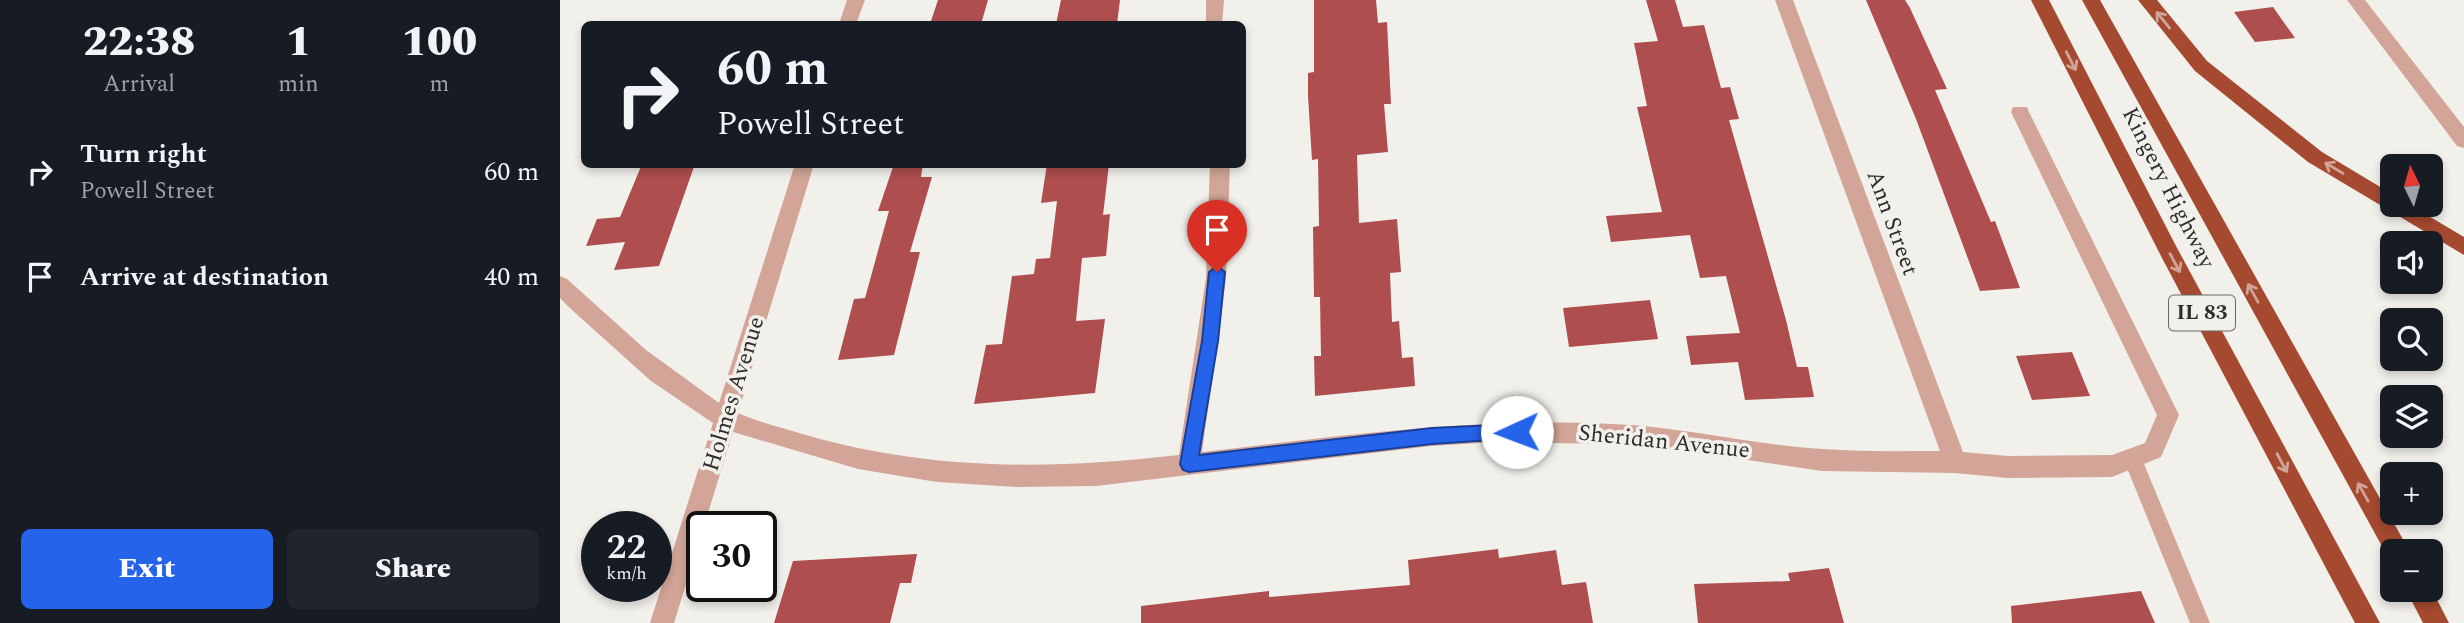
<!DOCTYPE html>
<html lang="en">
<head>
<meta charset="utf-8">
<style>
  :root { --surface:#171b24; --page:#20242c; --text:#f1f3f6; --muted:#9ea1a6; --accent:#2563eb }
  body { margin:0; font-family:Spectral,serif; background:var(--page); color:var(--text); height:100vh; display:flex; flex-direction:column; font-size:26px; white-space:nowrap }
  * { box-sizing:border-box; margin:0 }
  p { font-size:23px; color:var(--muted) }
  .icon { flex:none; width:38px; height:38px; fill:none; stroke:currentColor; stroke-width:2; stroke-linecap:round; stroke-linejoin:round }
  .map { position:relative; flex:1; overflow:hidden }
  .side { display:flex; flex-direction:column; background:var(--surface); width:560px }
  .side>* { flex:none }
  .top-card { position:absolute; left:21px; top:21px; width:665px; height:147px; border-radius:10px; box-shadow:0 4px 10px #0003; background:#171b24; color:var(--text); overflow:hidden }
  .needle { width:46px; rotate:355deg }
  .controls { position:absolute; left:1820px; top:154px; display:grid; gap:14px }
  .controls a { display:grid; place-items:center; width:63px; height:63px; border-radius:10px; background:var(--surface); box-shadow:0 4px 10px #0003; font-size:35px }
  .speed { position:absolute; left:21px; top:511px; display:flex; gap:14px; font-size:35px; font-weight:700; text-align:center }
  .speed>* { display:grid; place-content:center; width:91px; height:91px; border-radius:50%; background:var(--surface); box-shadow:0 4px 10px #0003; line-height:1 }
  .speed small { font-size:18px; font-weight:400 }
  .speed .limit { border:4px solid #111; border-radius:10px; background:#fff; color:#111 }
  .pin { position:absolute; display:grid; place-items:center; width:60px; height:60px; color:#fff; margin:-72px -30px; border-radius:50% 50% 50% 0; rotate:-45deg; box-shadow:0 0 7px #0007 }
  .pin .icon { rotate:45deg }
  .me { position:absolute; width:77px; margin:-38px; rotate:268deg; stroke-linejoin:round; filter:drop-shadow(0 0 5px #0008) }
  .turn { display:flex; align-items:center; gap:24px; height:147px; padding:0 21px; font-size:32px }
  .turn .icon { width:91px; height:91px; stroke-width:2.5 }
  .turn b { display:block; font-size:49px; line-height:60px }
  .eta { display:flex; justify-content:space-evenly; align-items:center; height:119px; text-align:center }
  .eta b { font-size:42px; font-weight:800; line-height:49px }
  .primary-button { display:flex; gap:14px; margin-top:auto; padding:14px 21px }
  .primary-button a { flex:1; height:80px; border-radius:10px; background:var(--accent); color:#fff; font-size:28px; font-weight:800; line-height:80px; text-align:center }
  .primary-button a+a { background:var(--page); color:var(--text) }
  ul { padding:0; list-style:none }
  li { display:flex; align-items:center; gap:21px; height:105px; padding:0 21px }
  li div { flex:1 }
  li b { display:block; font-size:26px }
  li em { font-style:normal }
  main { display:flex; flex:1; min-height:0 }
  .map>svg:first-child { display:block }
  .building { fill:#ae4e4f }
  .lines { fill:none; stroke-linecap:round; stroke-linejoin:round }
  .service { fill:#d2a598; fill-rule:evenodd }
  .minor { fill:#d2a598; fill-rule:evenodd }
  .motorway { fill:#a54a30; fill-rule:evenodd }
  .oneway { stroke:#cfa597 }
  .route { fill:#2563eb; stroke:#184099; stroke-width:2 }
  .labels { text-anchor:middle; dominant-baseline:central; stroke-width:7; stroke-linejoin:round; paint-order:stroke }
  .shield { fill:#f2f0eb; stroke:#686865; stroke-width:2 }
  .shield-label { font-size:21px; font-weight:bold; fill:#2d2d2b }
  .street-label { font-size:23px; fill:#2d2d2b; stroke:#f2f0eb }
</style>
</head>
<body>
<main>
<section class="side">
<div class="eta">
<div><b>22:38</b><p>Arrival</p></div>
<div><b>1</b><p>min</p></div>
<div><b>100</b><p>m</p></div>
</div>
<ul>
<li><svg class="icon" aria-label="right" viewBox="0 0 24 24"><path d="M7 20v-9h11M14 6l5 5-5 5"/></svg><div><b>Turn right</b><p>Powell Street</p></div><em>60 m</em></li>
<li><svg class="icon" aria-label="arrive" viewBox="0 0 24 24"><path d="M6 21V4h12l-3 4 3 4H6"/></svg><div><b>Arrive at destination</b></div><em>40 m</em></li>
</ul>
<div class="primary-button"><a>Exit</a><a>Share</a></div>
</section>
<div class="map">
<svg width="1904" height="623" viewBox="0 0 1904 623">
  <rect width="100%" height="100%" fill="#f2f0eb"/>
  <path class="building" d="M378 0H428L421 24H370Z
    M501 0H560L557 24H496Z
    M754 0H816L818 23 827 22 831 104H824L828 152 797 155 799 223 837 219 841 272 830 273 832 322 839 321 842 358 853 357 855 386 755 396 754 356H761L760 297H754L753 227 759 226 758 159 752 160 748 96V73L754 72Z
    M1086 0H1115L1123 27 1144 25 1161 88 1170 87 1179 119 1169 120 1226 320 1237 367H1248L1254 397 1185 400 1178 362 1131 365 1126 336 1180 333 1166 276 1140 278 1130 235 1051 242 1046 216 1102 212 1077 107 1087 106 1074 43 1098 41Z
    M1306 0H1345L1350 8 1387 89 1375 90 1431 222 1435 221 1460 288 1420 291 1356 119Z
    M1713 7 1735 38 1695 42 1674 12Z
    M82 164H135L99 266 54 270 65 242 26 246 37 219 60 217Z
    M334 164H363L361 177H372L350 252H360L334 355 278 360 294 299 305 298 329 211H318Z
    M487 164H549L543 215 550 214 546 256 522 258 516 321 545 319 535 393 414 404 426 345 442 344 452 276 474 274 476 259 490 258 497 201 481 203Z
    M1090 300 1098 339 1009 347 1003 308Z
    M1512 352 1530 396 1472 400 1456 356Z
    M938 549 939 558 996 550 1002 585 1026 582 1033 623H581V606L709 591V597L850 585 848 560Z
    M357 554 351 583H340L330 623H214L233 561Z
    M1269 568 1284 623H1138L1134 584 1230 581 1228 573Z
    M1581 591 1595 623H1452L1451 606Z"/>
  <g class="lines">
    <path class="service" d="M1572 449 1579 452 1650 623H1630L1563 458 1565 452Z"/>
    <path class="minor" d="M287 0H305L296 24H279Z
      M646 0H664L662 24H646Z
      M1215 0H1233L1403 452 1448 456 1552 455 1585 443 1597 415 1451 112 1453 107H1467L1469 112 1619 415 1601 457 1552 477 1448 478 1395 473 1262 471 1113 449 1053 444 935 442 871 446 536 486 456 487 377 482 298 469 173 432 114 623H90L153 423 91 381 12 310 0 298V276L7 279 86 350 159 403 235 164H254L178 413C198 422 219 427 239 433 367 471 488 470 619 455L646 278 650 164H670L666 278 642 452C779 436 915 417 1053 424 1124 427 1193 445 1263 449 1302 452 1341 451 1380 451Z
      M1787 0H1805L1904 127V148L1897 146Z"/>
    <path class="motorway" d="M1471 0H1489L1616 246 1820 623H1795L1602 258Z
      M1522 0H1540L1845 543 1849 551H1832V561L1829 559Z
      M1578 0H1597L1647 61 1762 152 1832 194V205H1850L1904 237V255L1748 162 1635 71Z
      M1871 588 1889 623H1863L1846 590Z"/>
  </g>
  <defs><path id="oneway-shaft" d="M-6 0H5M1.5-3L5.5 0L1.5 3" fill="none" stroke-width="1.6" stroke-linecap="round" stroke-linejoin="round" transform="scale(1.75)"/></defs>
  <g class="oneway">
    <use href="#oneway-shaft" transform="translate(1603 20) rotate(-129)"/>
    <use href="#oneway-shaft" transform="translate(1511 61) rotate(63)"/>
    <use href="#oneway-shaft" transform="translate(1774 168) rotate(-149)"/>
    <use href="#oneway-shaft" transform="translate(1615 263) rotate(62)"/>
    <use href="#oneway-shaft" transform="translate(1693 293) rotate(-119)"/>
    <use href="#oneway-shaft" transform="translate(1722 463) rotate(62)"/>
    <use href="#oneway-shaft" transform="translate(1803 492) rotate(-119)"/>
  </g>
  <path class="route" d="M657 266 665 272 658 341 639 455 872 428 957 424 963 427 966 432 963 438 872 444 629 472 623 470 620 464 642 341 649 272Z"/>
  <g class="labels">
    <rect class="shield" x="1609" y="295.5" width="66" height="35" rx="5"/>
    <g class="shield-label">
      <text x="1642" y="313">IL 83</text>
    </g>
    <g class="street-label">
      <text transform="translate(1608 188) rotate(63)">Kingery Highway</text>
      <text transform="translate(1332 223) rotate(70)">Ann Street</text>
      <text transform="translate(174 394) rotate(-73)">Holmes Avenue</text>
      <text transform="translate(1104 442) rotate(6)">Sheridan Avenue</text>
    </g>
  </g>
</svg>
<div class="controls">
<a><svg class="needle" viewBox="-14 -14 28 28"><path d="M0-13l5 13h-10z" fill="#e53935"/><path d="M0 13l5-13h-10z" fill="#9ea1a6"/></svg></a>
<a><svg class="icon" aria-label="sound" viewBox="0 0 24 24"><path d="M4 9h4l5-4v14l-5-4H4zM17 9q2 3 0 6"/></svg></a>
<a><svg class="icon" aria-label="search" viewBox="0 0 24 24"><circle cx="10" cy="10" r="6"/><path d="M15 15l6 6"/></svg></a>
<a><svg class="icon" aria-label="layers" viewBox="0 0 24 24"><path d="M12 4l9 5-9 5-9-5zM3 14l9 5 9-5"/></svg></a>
<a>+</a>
<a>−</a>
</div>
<div class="speed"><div>22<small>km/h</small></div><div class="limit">30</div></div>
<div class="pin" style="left:657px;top:272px;background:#d93025"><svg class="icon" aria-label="arrive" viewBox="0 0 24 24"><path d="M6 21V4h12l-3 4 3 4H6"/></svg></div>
<svg class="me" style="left:957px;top:432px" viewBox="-20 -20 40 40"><circle r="19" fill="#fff"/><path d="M0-13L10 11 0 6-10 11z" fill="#2563eb"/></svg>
<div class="top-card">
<div class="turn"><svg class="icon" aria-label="right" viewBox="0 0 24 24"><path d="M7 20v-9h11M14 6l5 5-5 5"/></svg><div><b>60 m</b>Powell Street</div></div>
</div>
</div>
</main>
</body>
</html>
